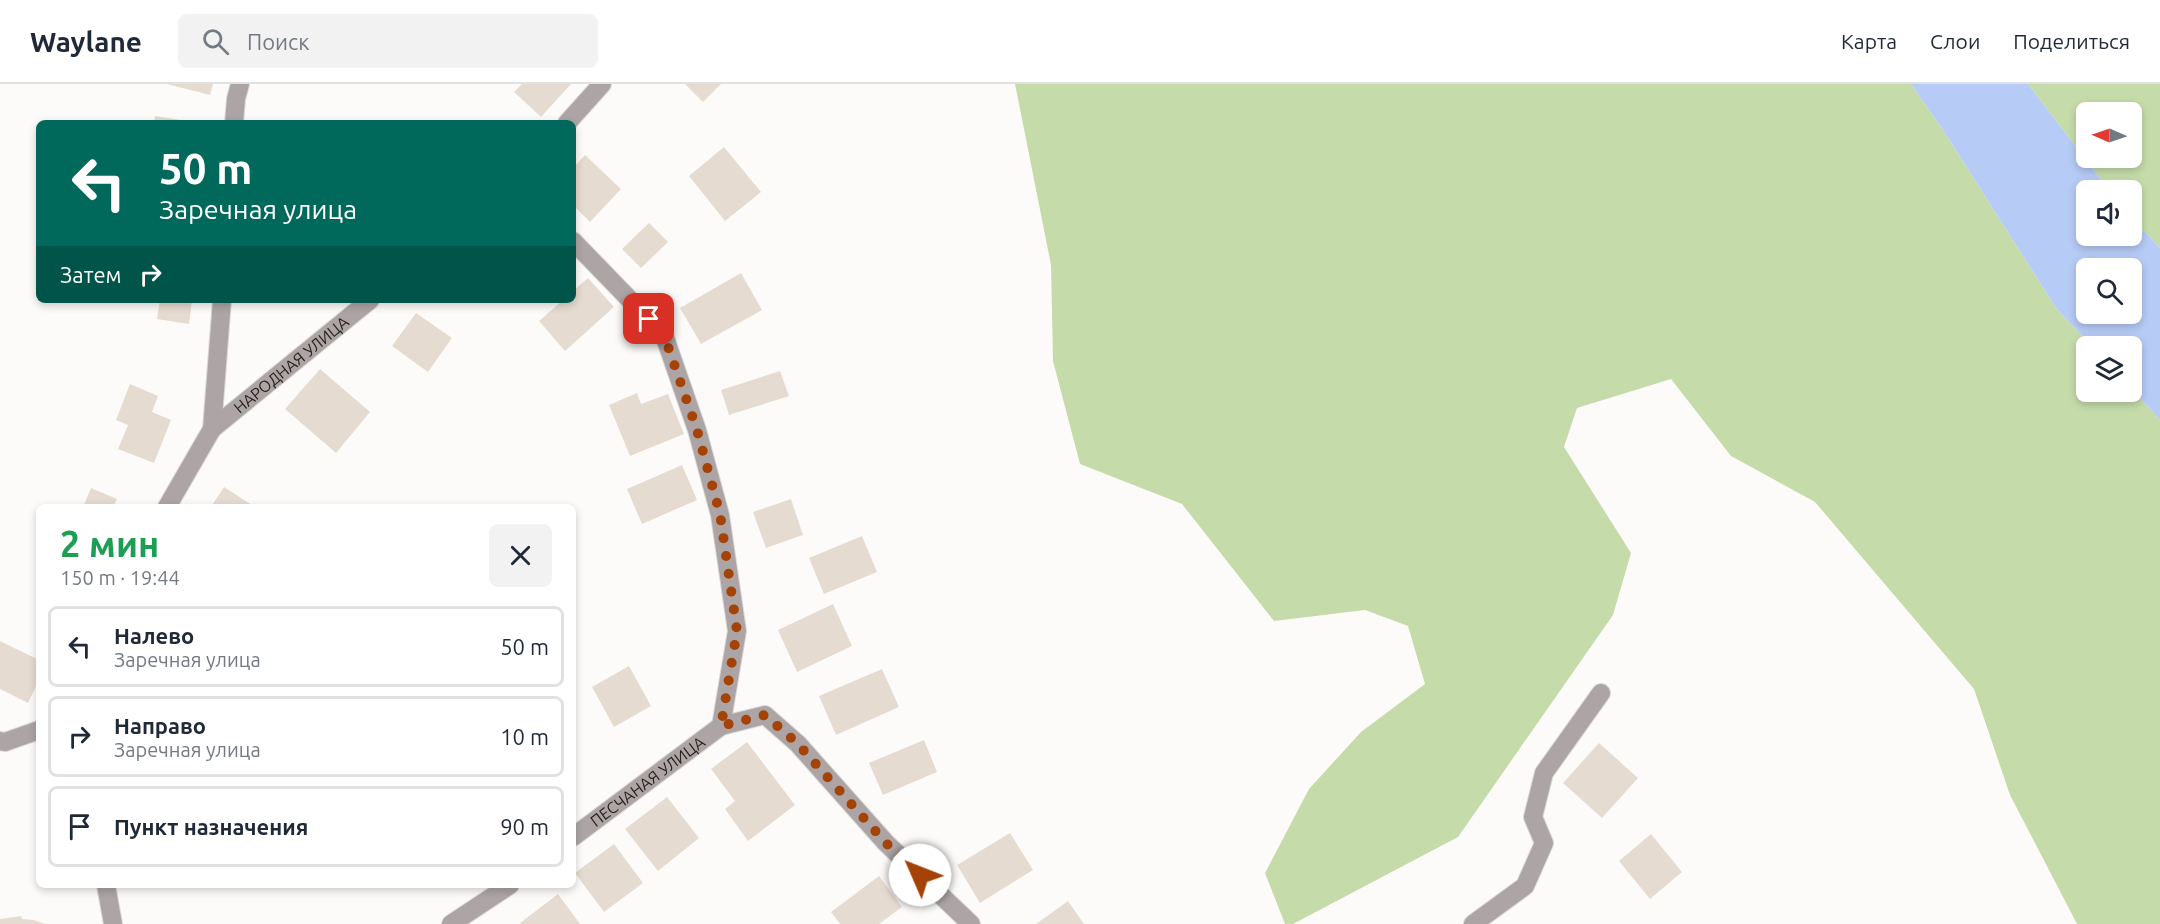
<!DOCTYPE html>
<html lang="ru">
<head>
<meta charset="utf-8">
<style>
  :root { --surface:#fff; --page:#f2f2f3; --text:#1f2937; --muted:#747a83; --line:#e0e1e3 }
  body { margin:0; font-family:Ubuntu,sans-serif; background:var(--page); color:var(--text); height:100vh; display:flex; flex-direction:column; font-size:22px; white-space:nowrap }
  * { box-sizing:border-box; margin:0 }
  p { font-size:20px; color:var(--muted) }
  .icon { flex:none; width:33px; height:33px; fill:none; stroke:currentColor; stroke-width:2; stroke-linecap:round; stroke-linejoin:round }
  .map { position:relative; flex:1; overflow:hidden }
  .drawer { position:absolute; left:36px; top:420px; width:540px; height:384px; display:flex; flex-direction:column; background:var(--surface); border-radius:9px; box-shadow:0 3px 9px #0003 }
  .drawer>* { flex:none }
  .top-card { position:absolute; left:36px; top:36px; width:540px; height:183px; border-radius:9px; box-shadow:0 3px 9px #0003; background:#00695c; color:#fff; overflow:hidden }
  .needle { width:39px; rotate:272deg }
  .buttons { position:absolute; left:2076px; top:18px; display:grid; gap:12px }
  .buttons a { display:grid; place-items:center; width:66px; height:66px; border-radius:9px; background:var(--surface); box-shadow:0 3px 9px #0003; font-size:30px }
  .pin { position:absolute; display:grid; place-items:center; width:51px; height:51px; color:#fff; margin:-26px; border-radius:12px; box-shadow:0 3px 9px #0006 }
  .me { position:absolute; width:66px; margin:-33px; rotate:314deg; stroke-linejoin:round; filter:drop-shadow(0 0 4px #0008) }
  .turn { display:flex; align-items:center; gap:21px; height:126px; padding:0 24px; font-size:27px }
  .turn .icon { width:78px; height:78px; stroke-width:2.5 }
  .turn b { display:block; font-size:42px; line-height:51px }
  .then { display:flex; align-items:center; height:57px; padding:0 24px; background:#0003; gap:12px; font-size:22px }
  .round { display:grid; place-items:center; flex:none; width:63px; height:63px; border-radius:9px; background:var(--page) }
  .summary { display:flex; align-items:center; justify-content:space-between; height:102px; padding:0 24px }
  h1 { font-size:36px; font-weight:700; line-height:45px; color:#1e9e55 }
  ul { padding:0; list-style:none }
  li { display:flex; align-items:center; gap:18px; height:81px; margin:0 12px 9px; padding:0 12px; border:3px solid var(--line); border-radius:9px }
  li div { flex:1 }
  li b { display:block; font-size:22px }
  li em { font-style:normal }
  header { display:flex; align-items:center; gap:36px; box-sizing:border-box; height:84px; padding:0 30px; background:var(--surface); border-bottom:2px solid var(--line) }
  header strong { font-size:28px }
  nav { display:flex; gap:33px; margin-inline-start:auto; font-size:21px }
  .search { width:420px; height:54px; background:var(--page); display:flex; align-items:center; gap:15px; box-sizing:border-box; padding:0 21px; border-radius:9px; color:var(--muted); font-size:22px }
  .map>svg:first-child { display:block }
  .green { fill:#c5dcaa; fill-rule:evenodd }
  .water { fill:#b6cbf6; fill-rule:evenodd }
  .building { fill:#e6dbd0 }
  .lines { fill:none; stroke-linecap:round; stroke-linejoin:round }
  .minor-casing { stroke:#dbd8d6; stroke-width:20 }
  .minor { stroke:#ada5a5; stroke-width:18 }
  .route { stroke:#a54206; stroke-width:10; stroke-dasharray:0 18 }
  .labels { text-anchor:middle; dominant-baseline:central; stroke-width:4.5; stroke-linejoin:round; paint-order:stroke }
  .street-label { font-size:16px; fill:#27231f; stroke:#fff }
</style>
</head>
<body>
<header>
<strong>Waylane</strong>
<div class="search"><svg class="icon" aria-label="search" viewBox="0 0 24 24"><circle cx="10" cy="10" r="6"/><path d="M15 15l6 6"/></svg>Поиск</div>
<nav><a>Карта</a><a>Слои</a><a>Поделиться</a></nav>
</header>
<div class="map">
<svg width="2160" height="840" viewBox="0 0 2160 840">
  <rect width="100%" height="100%" fill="#fdfbf9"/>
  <path class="green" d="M1015 0H1911L1945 49 2056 224 2092 262H2086V308H2132V305L2160 336V840H2077L2010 711 1974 605 1815 418 1731 372 1671 295 1577 324 1564 363 1631 469 1613 531 1458 753 1293 840H1285L1265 789 1309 705 1361 648 1425 600 1408 542 1365 526 1274 537 1182 420 1080 380 1053 277 1051 181Z
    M2028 0H2160V164L2132 134V106H2109ZM2086 28H2132V74H2086Z"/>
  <path class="water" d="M1911 0H2028L2109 106H2086V152H2132V134L2160 164V336L2132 305V262H2092L2056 224 1945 49ZM2086 184H2132V230H2086Z"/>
  <path class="building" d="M167 0H213L210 11Z
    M522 0H571L541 33 514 8Z
    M685 0H721L703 18Z
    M155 32 194 38V39H154Z
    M724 63 761 108 725 137 689 92Z
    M585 71 621 105 590 138 573 121V84Z
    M649 139 668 158 641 184 622 165Z
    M741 189 762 226 701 260 680 224Z
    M588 194 614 223 565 267 539 237 563 216H573V207Z
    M160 216H192L189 240 157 235Z
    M416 229 452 254 428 288 392 262Z
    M320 285 370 328 336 369 285 325Z
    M780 287 789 312 729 331 721 306Z
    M130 300 158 312 152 328 171 336 154 379 118 365 128 341 116 336Z
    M637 309 641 320 668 310 684 350 630 372 609 321Z
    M682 381 697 416 642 440 627 405Z
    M224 403 255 423H211Z
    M91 404 117 415 113 423H83Z
    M791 415 803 451 766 464 753 428Z
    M862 452 877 488 824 510 809 474Z
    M833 520 852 562 797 588 778 546Z
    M0 557 39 576V596L28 619 0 605Z
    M629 582 651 622 614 643 592 603Z
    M882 585 899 623 836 651 819 612Z
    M924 656 937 688 883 711 869 679Z
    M747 658 795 721 748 757 725 725 735 717 711 685Z
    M1599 659 1638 694 1602 734 1563 699Z
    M667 713 699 754 658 787 625 745Z
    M1010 749 1033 786 980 819 957 781Z
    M1651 750 1682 788 1650 815 1619 777Z
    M614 760 643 799 604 828 575 789Z
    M879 792 902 823 879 840H840L831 828Z
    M558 810 580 840H521L520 839Z
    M1068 817 1084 840H1036Z
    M21 832 22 835 34 836 45 840H0V835Z"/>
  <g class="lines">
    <defs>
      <g id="minor">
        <path d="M234 39 236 15 240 0"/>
        <path d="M567 39 602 0"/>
        <path d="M573 157 664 251 697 346 720 431 737 547 721 642 765 631 798 660 886 759 971 840"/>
        <path id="s1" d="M212 345 370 216"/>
        <path d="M167 423 212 345 222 216"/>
        <path d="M0 657 5 658 39 646"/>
        <path id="s2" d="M573 753 721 642"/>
        <path d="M106 801 113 840"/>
        <path d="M451 840 510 801"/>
        <path d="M1473 840 1525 802 1544 759 1533 733 1544 689 1601 609"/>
      </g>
    </defs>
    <use href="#minor" class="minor-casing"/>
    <use href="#minor" class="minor"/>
  </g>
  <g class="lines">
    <path class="route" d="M649 235 664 251 697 346 720 430 737 547 721 642 765 631 798 660 886 759 920 791"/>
  </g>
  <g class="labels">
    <g class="street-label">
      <text stroke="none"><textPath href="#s1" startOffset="102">НАРОДНАЯ УЛИЦА</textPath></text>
      <text stroke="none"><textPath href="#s2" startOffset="93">ПЕСЧАНАЯ УЛИЦА</textPath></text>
    </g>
  </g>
</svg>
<div class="buttons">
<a><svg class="needle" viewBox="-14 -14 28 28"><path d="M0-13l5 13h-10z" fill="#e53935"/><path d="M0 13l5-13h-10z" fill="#747a83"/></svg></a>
<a><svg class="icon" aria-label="sound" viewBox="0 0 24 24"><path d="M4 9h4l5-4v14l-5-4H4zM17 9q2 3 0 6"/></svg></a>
<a><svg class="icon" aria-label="search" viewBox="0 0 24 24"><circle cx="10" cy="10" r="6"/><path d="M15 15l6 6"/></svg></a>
<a><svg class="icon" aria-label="layers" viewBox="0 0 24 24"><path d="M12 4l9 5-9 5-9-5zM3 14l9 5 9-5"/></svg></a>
</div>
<div class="pin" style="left:649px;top:235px;background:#d93025"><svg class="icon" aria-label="arrive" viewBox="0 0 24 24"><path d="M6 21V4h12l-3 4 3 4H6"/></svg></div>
<svg class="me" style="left:920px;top:791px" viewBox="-20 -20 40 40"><circle r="19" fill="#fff"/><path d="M0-13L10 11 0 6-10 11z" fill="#a54206"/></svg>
<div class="top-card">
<div class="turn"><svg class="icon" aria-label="left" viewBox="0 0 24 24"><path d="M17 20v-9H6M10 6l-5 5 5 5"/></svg><div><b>50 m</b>Заречная улица</div></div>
<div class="then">Затем<svg class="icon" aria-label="right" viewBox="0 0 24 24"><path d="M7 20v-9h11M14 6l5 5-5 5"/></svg></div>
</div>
<section class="drawer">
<div class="summary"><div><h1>2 мин</h1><p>150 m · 19:44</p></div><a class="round"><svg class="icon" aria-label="close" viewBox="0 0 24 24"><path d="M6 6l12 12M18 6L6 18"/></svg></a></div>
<ul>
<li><svg class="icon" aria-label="left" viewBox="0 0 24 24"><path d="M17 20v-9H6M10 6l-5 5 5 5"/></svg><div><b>Налево</b><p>Заречная улица</p></div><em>50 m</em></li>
<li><svg class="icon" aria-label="right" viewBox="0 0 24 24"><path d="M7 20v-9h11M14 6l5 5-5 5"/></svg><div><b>Направо</b><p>Заречная улица</p></div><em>10 m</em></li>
<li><svg class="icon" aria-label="arrive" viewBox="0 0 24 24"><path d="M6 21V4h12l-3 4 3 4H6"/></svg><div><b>Пункт назначения</b></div><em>90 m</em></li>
</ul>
</section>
</div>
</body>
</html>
